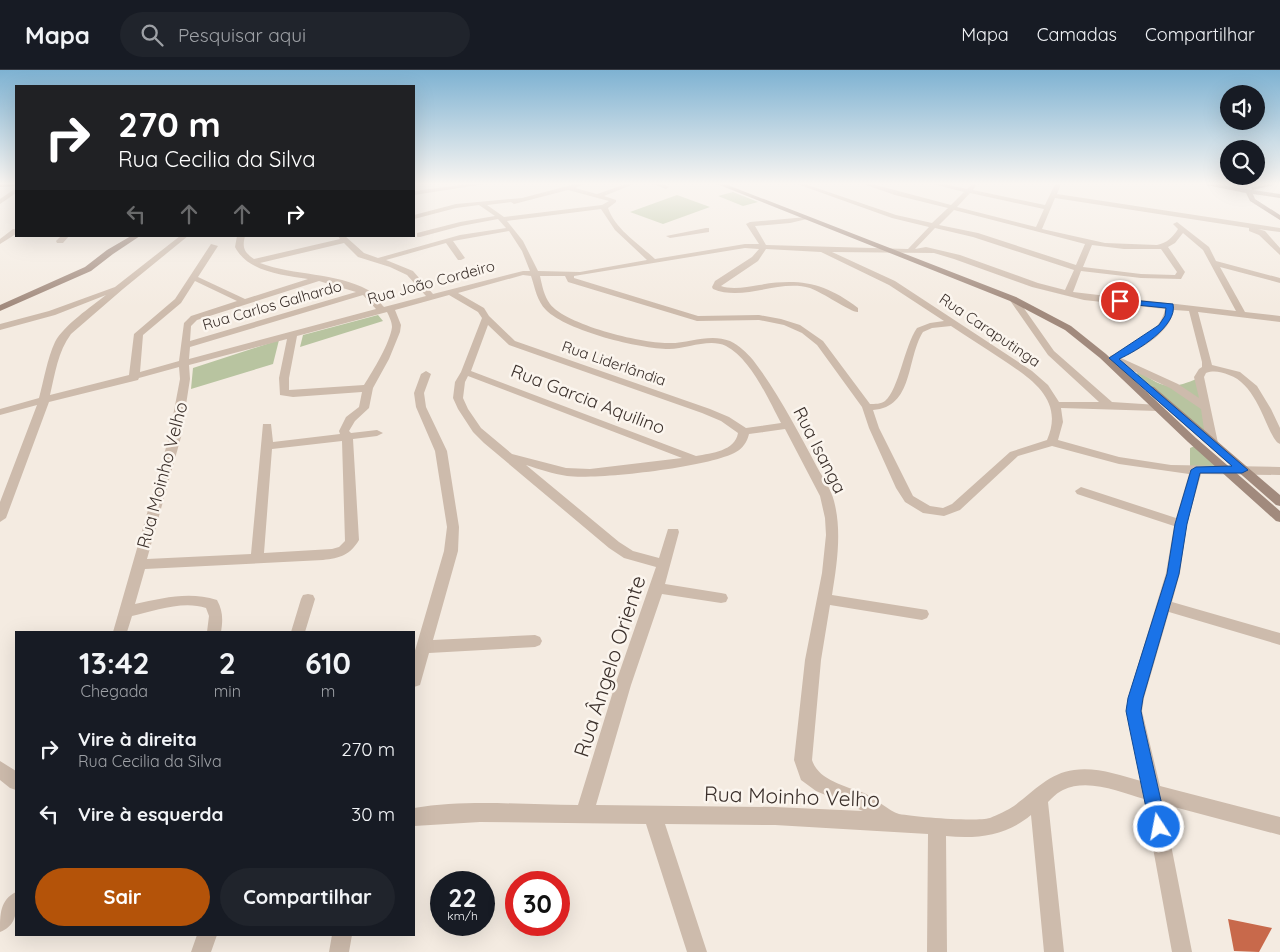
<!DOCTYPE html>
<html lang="pt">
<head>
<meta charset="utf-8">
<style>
  :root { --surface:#171b24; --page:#20242c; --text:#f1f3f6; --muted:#9ea1a6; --line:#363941; --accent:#b45309 }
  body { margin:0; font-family:Quicksand,sans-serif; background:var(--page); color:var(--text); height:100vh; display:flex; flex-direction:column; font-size:19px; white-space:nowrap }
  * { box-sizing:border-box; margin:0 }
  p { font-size:16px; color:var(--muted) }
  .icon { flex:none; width:28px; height:28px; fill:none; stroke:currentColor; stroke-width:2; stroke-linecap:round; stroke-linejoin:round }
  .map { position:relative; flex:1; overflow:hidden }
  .panel { position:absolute; left:15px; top:561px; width:400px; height:305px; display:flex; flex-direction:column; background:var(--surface); border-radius:0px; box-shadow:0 5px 20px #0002 }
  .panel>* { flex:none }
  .guide { position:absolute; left:15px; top:15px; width:400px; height:152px; border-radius:0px; box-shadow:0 5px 20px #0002; background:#202124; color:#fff; overflow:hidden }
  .controls { position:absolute; left:1220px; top:15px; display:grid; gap:10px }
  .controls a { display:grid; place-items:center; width:45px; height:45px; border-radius:50%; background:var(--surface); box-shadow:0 5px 20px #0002; font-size:25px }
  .speed { position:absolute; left:430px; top:801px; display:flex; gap:10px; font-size:25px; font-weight:700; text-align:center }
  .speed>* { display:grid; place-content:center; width:65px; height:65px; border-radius:50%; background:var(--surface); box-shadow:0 5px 20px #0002; line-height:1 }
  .speed small { font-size:12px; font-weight:400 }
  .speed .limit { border:8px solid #d22; background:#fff; color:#111 }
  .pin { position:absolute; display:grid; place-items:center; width:42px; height:42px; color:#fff; margin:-21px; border:2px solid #fff; border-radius:50%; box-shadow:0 1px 5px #0007 }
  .me { position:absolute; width:55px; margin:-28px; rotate:349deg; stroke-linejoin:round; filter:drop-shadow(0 0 4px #0008) }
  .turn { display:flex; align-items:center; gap:18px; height:105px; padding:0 20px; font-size:22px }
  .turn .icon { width:65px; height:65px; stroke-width:2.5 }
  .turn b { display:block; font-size:35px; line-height:42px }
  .lanes { display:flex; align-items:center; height:48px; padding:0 20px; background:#0003; justify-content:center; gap:25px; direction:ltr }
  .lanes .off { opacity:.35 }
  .eta { display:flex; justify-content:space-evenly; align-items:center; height:85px; text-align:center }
  .eta b { font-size:30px; font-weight:700; line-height:35px }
  .button { display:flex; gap:10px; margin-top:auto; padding:10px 20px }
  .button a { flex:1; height:58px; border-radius:30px; background:var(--accent); color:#fff; font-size:20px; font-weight:700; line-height:58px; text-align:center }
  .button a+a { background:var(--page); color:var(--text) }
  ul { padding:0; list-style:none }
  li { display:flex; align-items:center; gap:15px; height:65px; padding:0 20px }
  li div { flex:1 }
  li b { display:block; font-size:19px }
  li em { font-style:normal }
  header { display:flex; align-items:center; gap:30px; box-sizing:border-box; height:70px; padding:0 25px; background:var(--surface); border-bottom:1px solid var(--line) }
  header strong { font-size:24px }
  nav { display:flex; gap:28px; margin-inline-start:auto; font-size:18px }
  .search { width:350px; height:45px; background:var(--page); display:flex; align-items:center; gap:12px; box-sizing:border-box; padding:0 18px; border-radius:28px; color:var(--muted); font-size:19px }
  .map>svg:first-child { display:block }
  .green { fill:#b8c4a0 }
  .building { fill:#c8694b }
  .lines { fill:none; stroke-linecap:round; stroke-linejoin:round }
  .street { fill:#cdbbac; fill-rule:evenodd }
  .secondary { fill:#a18a7d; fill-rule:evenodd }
  .route { fill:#1a73e8; stroke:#114b97 }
  .labels { text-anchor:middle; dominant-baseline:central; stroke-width:5; stroke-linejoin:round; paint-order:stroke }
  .far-street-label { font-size:15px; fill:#3b302b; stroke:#fbf5ee }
  .street-label { font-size:18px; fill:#3b302b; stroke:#fbf5ee }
  .near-street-label { font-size:21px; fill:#3b302b; stroke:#fbf5ee }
</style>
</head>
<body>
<header>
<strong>Mapa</strong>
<div class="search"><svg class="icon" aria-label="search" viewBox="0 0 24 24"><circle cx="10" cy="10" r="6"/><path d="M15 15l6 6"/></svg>Pesquisar aqui</div>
<nav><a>Mapa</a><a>Camadas</a><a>Compartilhar</a></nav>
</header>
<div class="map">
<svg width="1280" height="882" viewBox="0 0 1280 882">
  <rect width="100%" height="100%" fill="#f4ebe1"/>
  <path class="green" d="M733 122 758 132 743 136 718 126Z
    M677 125 710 137 663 154 630 142Z
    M378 245 383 251 300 277 303 265Z
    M279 270 273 294 191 319 193 298Z
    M1136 299C1163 318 1168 321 1199 308L1212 373 1138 306Z
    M1197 375 1220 397 1190 398V378Z"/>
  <path class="building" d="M1228 849 1272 858 1259 882 1234 881Z"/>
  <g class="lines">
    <path class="street" d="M469 114H485L414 125V121Z
      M575 114H584L575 118 597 124 626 114H634L604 126 616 130V132L608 138C615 159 639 174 655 189L745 174H759L746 154 750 152 807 147V149L790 153 755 156 766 175 908 179 929 157 892 148 797 114H805L896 145 932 153 948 138 895 125 863 114H872L951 135 964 122 933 114H944L967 119 973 114 976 116 973 120 1045 135 1055 114H1061L1057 124 1280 158V162L1258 159 1265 161 1280 178V185L1259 165 1249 161V158L1055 128 1042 159 1105 173 1157 175C1167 173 1173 167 1178 159L1173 154 1177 152 1209 177 1216 191 1280 208V213L1220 197 1245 242 1280 246V252L1198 242 1212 295 1240 302 1257 316 1271 339 1280 358V374C1268 371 1260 315 1229 305 1221 302 1214 300 1206 303L1204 307 1218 373 1212 376 1206 373 1201 339 1170 318 1110 290V286C1131 278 1161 263 1165 239L1084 230 1032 217 954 189 934 183 832 182 895 211 1032 301 1048 315 1059 332H1099L1048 285 1009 229 1010 227H1016L1054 281 1112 332 1158 335 1163 338 1158 341 1061 338 1063 352 1058 370 1119 387 1171 395 1280 397V405L1201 404 1187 454 1180 503 1172 532 1280 563V575L1169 542 1144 628 1142 641 1160 716 1280 747V765L1163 734 1192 882H1172L1144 729C1120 722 1088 708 1063 720 1058 722 1052 728 1048 732L1064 882H1044L1031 745C1006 766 977 769 946 766L947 882H927L928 764 775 755 665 754 707 882H687L646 754 480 752 414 756V738C467 729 524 735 578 735L615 615 656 497 624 488 609 478 484 373 473 362 458 339 453 328 455 312 461 302 482 248 478 242 449 225 395 240 401 255 400 262 389 289 373 318 369 338 355 351 349 361 351 363 377 360 383 363 377 366 353 369 359 470C350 485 340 488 323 490L145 499 135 534C163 528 189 521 217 530 223 541 223 550 221 562H207L209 546 206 538C183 530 154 541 132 546L127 562H113L169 367 180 309 179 297 139 308 138 310 49 332 6 448 0 452V432L37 335 0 345V339L39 328C44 310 47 289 55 272 64 255 91 237 106 225L55 245 0 260V254L49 241 115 217 180 166H188L123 219 71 264C58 281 55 304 50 325L129 305 134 264 175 229 211 174 218 176 198 207 245 229 308 209C282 205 248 202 235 177L237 166H245C242 178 244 182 254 189L340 169 338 166H345L364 183 378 188 460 165 506 158 498 149 461 156 420 167H417V163L460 152 495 146 479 135 456 138 414 149V145L456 134 522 128ZM568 120 609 131 602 135 504 147 487 135 511 132 514 134ZM970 123 1044 139 1036 157 957 137ZM601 139 615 160 647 190 580 202 538 201 523 171 507 151ZM954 140 1085 174 1076 195 978 163 939 155ZM935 158 973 167 1074 200 1065 220 1038 213 960 185 926 177 915 179ZM509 161 522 181 530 201H523L433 224 413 201 386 190 446 173 458 190H461L465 188 453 171ZM1183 163 1203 180 1236 241 1073 222 1081 201 1141 208 1181 209 1185 202 1168 177 1175 173ZM344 173 358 187 390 197 407 205 426 226 384 237C379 232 374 224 368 220 335 202 295 206 260 193ZM1092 175 1124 179H1161L1177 202 1175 205 1141 204 1083 197ZM745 178 759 179 752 187 715 211 712 217 713 219C744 232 778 209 810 218 822 222 852 243 858 242V238C825 213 800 208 759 215 747 217 732 220 721 216L758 191 766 179 821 182 889 215 944 251 930 253 917 258C904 277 899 319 885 331 881 334 875 334 870 334L823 271 800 255 781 249 759 245 698 246 574 208V206ZM523 205 531 206C535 218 537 231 546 240 567 261 640 279 669 279 687 279 709 268 726 276 751 289 768 329 781 353L746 358 729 347 710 339 515 271 489 246 484 238 458 223ZM540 206H565L568 212 697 251 759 250 784 255 802 263 817 275 862 337 869 358 896 418 905 432 923 443 944 446 960 440 1018 386 1052 376 1119 394 1189 404 1176 448 1081 417 1075 421 1077 424 1174 456 1166 503 1128 628 1126 641 1141 711C1119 705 1097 697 1074 700 1049 703 1033 722 1014 736 1008 740 997 745 990 748 975 752 916 747 899 744 889 741 875 728 864 723 845 716 818 710 812 690L821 590 830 535 922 550 927 548 929 544 927 540 832 525C837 494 842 461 834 431 831 419 823 408 817 397 799 363 777 321 753 290 747 283 739 275 730 271 710 263 690 273 670 273 643 274 566 255 550 234 544 226 542 215 540 206ZM195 211 237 231 191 246 184 253 179 291 140 302 143 265 181 233ZM319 211 356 222 190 271 191 256 197 250ZM363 225 376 239 189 289 190 277ZM1174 240 1189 241 1202 292V297L1199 299 1194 307 1199 328 1178 314 1121 288C1142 278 1169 264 1174 240ZM387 242C389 246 392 252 392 257 390 273 373 301 364 315L289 320V308L297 266ZM488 255 509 275 702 343 721 351 738 363C735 381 712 383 696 386L471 301ZM951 256C967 267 984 277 1000 288 1030 308 1065 329 1047 370L1010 382 952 434 943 438 930 436 913 426 879 358 873 340C914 337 906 289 923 262L932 258ZM287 269 279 308 280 325 293 327 362 322 359 337 346 347 339 361 340 364 273 372 271 354H263L251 484 147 489 181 367 190 309 189 295ZM468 306 682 388 590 399 566 398 512 384 481 358 468 339 463 328 465 312ZM785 359 820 426 825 448 826 465 822 503 805 590 794 690 801 710 816 721 863 741 775 737 596 735 631 615 662 524 721 533 726 532 728 528 726 524 721 523 665 514 679 462 678 459H668L659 488 633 481 619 472 526 395C539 399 553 404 567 406 598 410 710 397 736 382 743 378 747 372 749 364ZM342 371 345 471 339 477 332 479 264 483 272 379Z
      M653 114H662L669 117 666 119Z
      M16 118V123L0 134V129Z
      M706 158H709V162L670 168 666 166Z
      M13 159H16V164L0 174V169Z
      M61 166H69L63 173H57L56 171Z
      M426 301 431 304 424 323 426 337 447 381 459 457 458 481 433 570 535 565 540 567 542 571 540 575 535 577 429 583 420 615 414 617V584L444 481 447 457 435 381 416 337 414 323 421 304Z
      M308 524 313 525 315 529 305 562H291L301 529 303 525Z
      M0 691 16 701V720L10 718 0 710Z
      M16 822C17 839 18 855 0 862 0 844 0 830 16 822Z
      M197 865H217L211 882H191Z
      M332 865H352L349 882H329Z"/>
    <path class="secondary" d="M0 114H16V116L0 117Z
      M717 114H725L1016 227 1071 256 1106 284 1196 368 1280 441V452L1276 451 1188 372 1100 288 1065 260 1010 231Z
      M1201 114H1215L1252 120 1251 117 1277 114 1253 120 1280 124V128L1253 124 1255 129 1280 145V150L1250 131 1246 123Z
      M131 166H140L113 184 91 201 0 241V235L85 197 107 180Z
      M1150 316 1154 317 1280 425V436L1276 435 1146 321V317Z"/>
  </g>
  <linearGradient id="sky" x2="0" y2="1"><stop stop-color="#7eb2d2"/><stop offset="0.48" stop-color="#faf6f2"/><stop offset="1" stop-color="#faf6f2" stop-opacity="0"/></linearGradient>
  <rect width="1280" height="237" fill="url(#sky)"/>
  <path class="route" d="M1120 229 1173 234C1178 256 1137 281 1119 289L1248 400 1242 403H1200L1187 454 1179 504 1143 628 1141 641 1144 656 1167 757 1165 763 1159 766 1153 763 1150 757 1129 656 1126 641 1128 628 1167 504 1175 454 1191 400 1196 397 1232 396 1109 288 1159 255 1165 246 1166 238 1117 233 1116 231Z"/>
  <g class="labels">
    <g class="far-street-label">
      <text transform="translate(431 212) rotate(-15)">Rua João Cordeiro</text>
      <text transform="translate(272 235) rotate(-16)">Rua Carlos Galhardo</text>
      <text transform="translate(990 260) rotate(34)">Rua Caraputinga</text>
      <text transform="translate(614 293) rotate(19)">Rua Liderlândia</text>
    </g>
    <g class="street-label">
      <text transform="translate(588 329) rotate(21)">Rua Garcia Aquilino</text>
      <text transform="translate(820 380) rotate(63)">Rua Isanga</text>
      <text transform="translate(162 405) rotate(-75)">Rua Moinho Velho</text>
    </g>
    <g class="near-street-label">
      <text transform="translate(609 596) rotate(-72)">Rua Ângelo Oriente</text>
      <text transform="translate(792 726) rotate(2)">Rua Moinho Velho</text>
    </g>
  </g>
</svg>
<div class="controls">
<a><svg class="icon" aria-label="sound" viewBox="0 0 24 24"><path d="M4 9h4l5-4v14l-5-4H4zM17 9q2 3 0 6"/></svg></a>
<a><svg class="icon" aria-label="search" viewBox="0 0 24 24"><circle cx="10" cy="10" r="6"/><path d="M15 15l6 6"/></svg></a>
</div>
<div class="speed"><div>22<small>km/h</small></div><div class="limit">30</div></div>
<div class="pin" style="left:1120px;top:231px;background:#d93025"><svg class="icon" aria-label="arrive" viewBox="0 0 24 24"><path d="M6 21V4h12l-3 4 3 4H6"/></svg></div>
<svg class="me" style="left:1159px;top:757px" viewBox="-20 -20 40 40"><circle r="17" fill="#1a73e8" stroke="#fff" stroke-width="3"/><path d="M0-11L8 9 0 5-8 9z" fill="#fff"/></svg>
<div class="guide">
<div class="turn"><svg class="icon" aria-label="right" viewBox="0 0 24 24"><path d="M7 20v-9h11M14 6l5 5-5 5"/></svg><div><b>270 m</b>Rua Cecilia da Silva</div></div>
<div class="lanes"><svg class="icon off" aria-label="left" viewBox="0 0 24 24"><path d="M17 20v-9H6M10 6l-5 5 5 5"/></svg><svg class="icon off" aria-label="ahead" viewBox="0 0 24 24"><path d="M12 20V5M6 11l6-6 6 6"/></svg><svg class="icon off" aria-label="ahead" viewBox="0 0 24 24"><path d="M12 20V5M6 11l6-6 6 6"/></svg><svg class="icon" aria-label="right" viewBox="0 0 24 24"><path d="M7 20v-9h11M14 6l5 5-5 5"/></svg></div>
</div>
<section class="panel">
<div class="eta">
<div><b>13:42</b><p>Chegada</p></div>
<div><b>2</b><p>min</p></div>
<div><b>610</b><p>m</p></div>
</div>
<ul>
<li><svg class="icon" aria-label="right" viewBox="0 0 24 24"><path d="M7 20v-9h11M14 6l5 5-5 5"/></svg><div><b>Vire à direita</b><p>Rua Cecilia da Silva</p></div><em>270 m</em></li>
<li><svg class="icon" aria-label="left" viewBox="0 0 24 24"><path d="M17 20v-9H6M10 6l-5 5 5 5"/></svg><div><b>Vire à esquerda</b></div><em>30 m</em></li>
</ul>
<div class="button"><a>Sair</a><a>Compartilhar</a></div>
</section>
</div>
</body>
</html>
